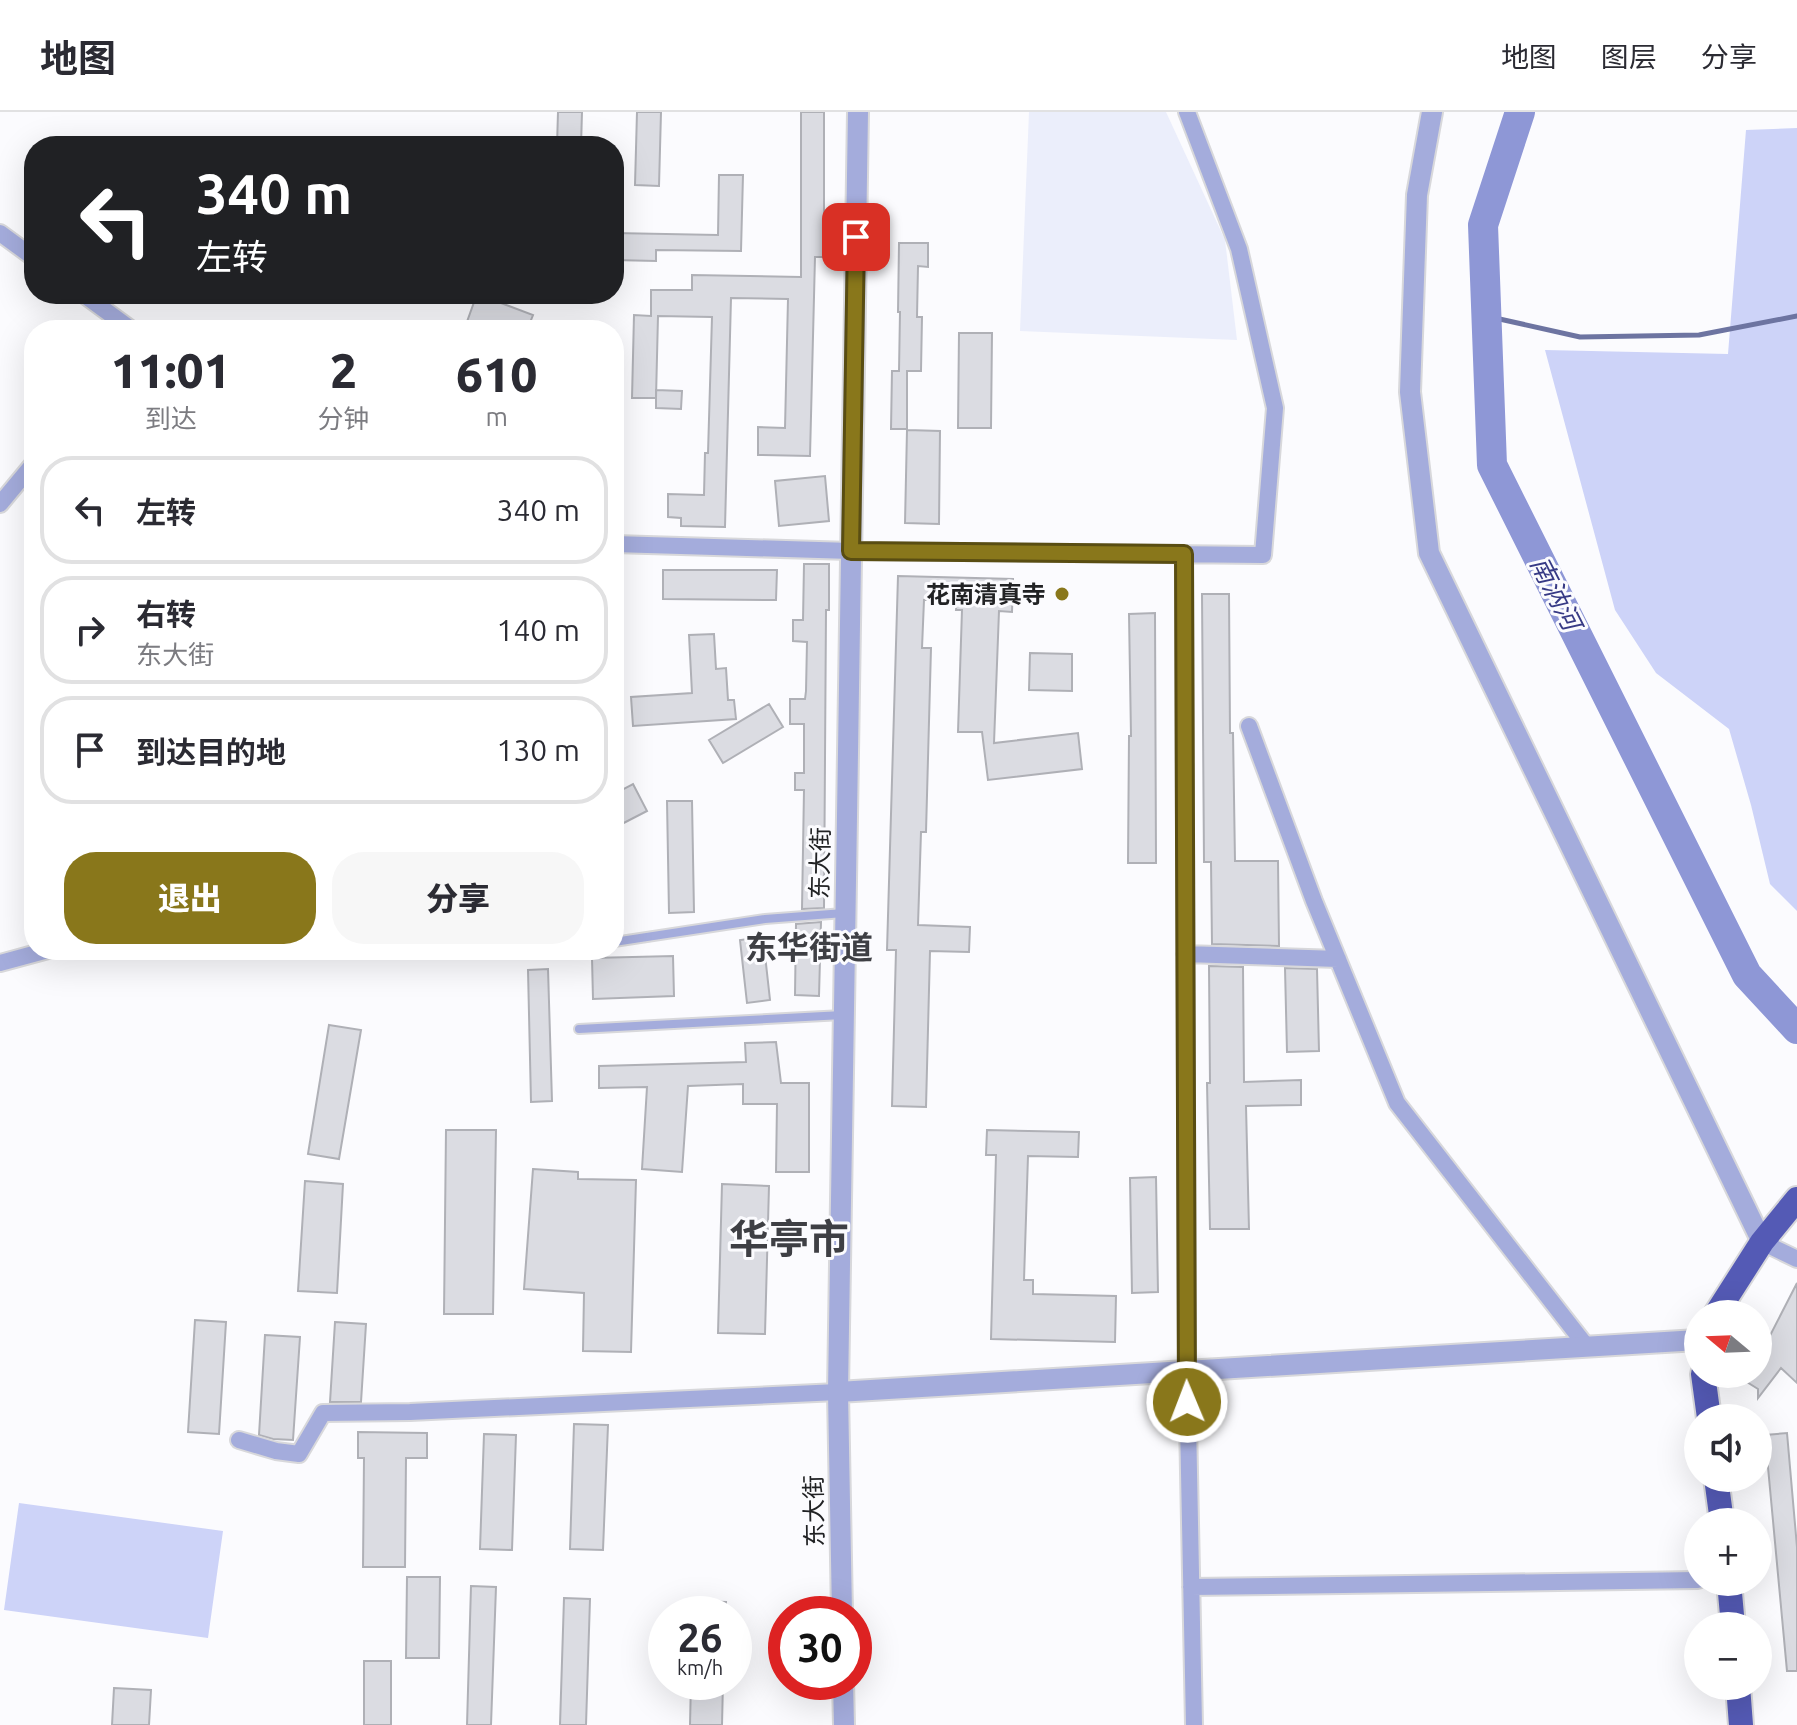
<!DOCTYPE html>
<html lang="zh">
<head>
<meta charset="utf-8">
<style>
  :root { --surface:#fff; --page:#f7f7f7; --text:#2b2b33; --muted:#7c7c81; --line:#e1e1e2; --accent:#89771b }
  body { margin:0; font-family:Ubuntu,"Noto Sans SC",sans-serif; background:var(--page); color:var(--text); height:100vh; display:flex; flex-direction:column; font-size:30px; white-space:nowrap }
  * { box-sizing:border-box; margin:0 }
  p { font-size:26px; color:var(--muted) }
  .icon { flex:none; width:44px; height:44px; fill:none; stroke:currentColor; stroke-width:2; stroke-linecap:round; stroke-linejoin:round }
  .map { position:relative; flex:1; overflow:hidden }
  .details { position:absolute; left:24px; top:208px; width:600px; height:640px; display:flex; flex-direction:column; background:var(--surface); border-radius:32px; box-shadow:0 8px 32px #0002 }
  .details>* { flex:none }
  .banner { position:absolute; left:24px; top:24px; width:600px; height:168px; border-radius:32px; box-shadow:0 8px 32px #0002; background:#202124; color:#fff; overflow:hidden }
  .needle { width:52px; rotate:289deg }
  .fabs { position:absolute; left:1684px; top:1188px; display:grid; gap:16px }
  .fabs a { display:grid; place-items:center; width:88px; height:88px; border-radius:50%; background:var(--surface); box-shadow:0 8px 32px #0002; font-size:40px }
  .speed { position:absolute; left:648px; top:1484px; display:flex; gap:16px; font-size:40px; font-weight:700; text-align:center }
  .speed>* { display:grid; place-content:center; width:104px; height:104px; border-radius:50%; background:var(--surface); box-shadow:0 8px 32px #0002; line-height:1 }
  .speed small { font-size:20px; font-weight:400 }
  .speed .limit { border:12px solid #d22; background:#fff; color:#111 }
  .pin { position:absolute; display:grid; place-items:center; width:68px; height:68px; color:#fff; margin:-34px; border-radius:16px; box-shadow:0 4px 12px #0006 }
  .me { position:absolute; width:88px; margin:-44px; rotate:359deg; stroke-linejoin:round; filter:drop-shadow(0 0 6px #0008) }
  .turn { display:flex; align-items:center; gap:28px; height:168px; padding:0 40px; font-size:36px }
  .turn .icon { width:104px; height:104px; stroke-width:2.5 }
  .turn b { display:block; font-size:56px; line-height:68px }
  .eta { display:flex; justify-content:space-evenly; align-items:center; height:136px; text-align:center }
  .eta b { font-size:48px; font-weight:800; line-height:56px }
  .button { display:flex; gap:16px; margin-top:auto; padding:16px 40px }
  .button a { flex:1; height:92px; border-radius:32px; background:var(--accent); color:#fff; font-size:32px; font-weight:800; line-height:92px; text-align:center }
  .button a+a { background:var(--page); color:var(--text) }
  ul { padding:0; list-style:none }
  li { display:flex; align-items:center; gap:24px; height:108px; margin:0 16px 12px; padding:0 24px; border:4px solid var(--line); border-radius:32px }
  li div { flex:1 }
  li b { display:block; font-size:30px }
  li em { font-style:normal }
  header { display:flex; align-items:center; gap:48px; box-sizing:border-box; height:112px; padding:0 40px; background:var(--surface); border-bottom:2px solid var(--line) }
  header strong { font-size:38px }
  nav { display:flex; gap:44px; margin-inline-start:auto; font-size:28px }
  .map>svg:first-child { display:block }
  .built { fill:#ebeefb }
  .green { fill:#cdd3f8 }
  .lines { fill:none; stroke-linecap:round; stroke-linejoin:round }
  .stream { stroke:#6d74a1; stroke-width:5 }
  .river { stroke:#8e97d6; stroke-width:30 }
  .building { fill:#dbdce2; stroke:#afb0b6; stroke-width:2 }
  .service-casing { stroke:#d8d8db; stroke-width:12 }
  .minor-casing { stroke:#d8d8db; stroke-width:20 }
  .tertiary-casing { stroke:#d8d8db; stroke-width:24 }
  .trunk-casing { stroke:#d8d8db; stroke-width:28 }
  .service { stroke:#a4acdc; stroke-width:8 }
  .minor { stroke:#a4acdc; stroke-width:16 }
  .tertiary { stroke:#a4acdc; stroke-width:20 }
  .trunk { stroke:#545ab5; stroke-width:24 }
  .route-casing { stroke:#594d12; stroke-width:20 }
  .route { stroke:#89771b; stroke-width:14 }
  .poi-dot { fill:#89771b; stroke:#fbfbfe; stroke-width:3 }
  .labels { text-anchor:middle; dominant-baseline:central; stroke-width:6; stroke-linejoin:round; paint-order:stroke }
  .poi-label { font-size:24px; font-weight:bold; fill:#212224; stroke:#fbfbfe; text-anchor:end }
  .street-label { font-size:24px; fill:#212224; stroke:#fbfbfe }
  .water-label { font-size:26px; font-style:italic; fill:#373a85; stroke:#fbfbfe }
  .district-label { font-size:32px; font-weight:bold; fill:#3e3f44; stroke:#fbfbfe }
  .town-label { font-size:40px; font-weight:bold; fill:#3e3f44; stroke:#fbfbfe }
</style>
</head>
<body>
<header>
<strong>地图</strong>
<nav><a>地图</a><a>图层</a><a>分享</a></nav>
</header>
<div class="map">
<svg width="1797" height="1613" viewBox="0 0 1797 1613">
  <rect width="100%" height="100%" fill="#fbfbfe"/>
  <path class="built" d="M1029 0H1166L1225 128 1237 228 1020 219Z"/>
  <path class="green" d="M1797 16V799L1770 772 1751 693 1729 617 1656 561 1615 498 1545 238 1728 242 1746 18Z
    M19 1391 223 1419 208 1526 4 1498Z"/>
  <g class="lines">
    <path class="stream" d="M1486 204 1580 225 1699 223 1797 204"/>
    <path class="river" d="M1520 0 1483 113 1492 353 1747 863 1797 917"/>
  </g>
  <path class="building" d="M558 0H582L581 34H557Z
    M637 0H661L659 74 635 73Z
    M801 0H824V145H815L810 344 758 343V315L785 316 788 187 731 186 725 415 681 414V406L668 405V382L704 383 705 341H708L712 205 658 204 656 286H632L634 203 651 204V178H692V163L801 165Z
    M719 63H743L741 139 656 138V149L614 148V121L718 123Z
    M899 131H928V155L918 154 917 205H922L921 259H907V317H891L892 259H899L900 200H898Z
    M477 182 533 203 527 218H464Z
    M959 221H992L991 316H958Z
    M656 278 682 279 681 297 656 296Z
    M907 318 940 319 939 412 905 411Z
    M825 364 829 409 779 414 775 369Z
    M804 452H829V498H826L824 796 802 797 804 678H795V661H804V612H790V587H805L806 579 807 530 793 529V508H803Z
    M663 458H777L776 488 663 487Z
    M898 464 1013 467 1012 500 999 499 994 631 1078 621 1082 657 988 668 982 620H958L962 498H956L957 488H924L922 536H931L926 720H921L918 813 970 815 969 840 930 839 926 995 892 994 896 838H887Z
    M1202 482H1229L1230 621H1233L1235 749H1278L1279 834 1212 832 1211 750H1204Z
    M1155 501 1156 751H1128L1129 624H1131L1129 502Z
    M714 522 716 557 726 556 728 588H734L736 607 633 614 631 585 692 581 689 523Z
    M1030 541 1072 542V579L1029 578Z
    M769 592 783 615 723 651 709 628Z
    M633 672 647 699 614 716V682Z
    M667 689H692L694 800 669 801Z
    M821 810 819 884 795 883 796 812Z
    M763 825 770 888 747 891 740 828Z
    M673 844 674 884 593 887 592 846Z
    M1209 854 1243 855 1244 970 1301 968V993L1246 994 1249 1117H1210L1207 971H1210Z
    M1285 856 1317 857 1319 939 1287 940Z
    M548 857 552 989 531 990 528 858Z
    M329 913 361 918 339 1047 308 1042Z
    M776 930 781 971H809V1060H776L777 992H743V972L688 974 682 1060 642 1057 647 975 599 976V954L746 950 745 931Z
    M446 1018H496L493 1202H444Z
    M987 1018 1079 1020 1078 1045 1028 1044 1024 1168H1033V1182L1116 1184 1115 1230 991 1227 996 1043H986Z
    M533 1057 578 1060V1067L636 1068 631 1240 583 1239 584 1181 524 1177Z
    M1156 1065 1158 1180 1132 1181 1130 1066Z
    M305 1069 343 1072 337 1181 298 1179Z
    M722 1072 769 1074 765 1222 718 1221Z
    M1797 1171V1271L1781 1256 1758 1286V1277L1734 1262H1758V1247Z
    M195 1208 226 1210 219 1322 188 1320Z
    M335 1210 366 1212 361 1290H330Z
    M265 1223 300 1225 293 1328 273 1327 259 1323Z
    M574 1312 608 1313 603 1438 570 1437Z
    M358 1320 427 1321V1346H406L405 1455H363L364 1346H358Z
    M1787 1321 1797 1435V1559H1787L1765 1323Z
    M484 1322 516 1323 512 1438 480 1437Z
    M407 1465H440L439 1546H406Z
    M471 1474 496 1475 491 1613H467Z
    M564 1486 590 1487 586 1613H560Z
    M694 1489 726 1490 725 1502H693Z
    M364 1549H391V1613H364Z
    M691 1570H723L722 1613H690Z
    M114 1576 151 1578 149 1613H112Z"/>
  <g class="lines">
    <defs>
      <path id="service" d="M614 830 765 807 844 801
        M579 917 843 903"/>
      <path id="minor" d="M0 121 34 146
        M83 182 132 218
        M0 392 34 351
        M614 432 851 439 1263 443 1275 296 1239 137 1187 0
        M1184 442 1187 1259 1194 1613
        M1249 614 1314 789 1397 991 1587 1235
        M1185 842 1338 847
        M0 851 48 838
        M1762 1130 1797 1147
        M239 1328 276 1339 299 1342 323 1301 410 1300 838 1280
        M1191 1475 1698 1468"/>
      <path id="tertiary" d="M1432 0 1417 83 1410 280 1429 441 1762 1130
        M838 1280 1698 1228
        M842 1502 838 1280 858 0
        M843 1570 844 1613"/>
      <path id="trunk" d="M1716 1202 1762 1130 1797 1087
        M1703 1262 1709 1306
        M1716 1366 1722 1410
        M1729 1470 1733 1514
        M1738 1574 1741 1613"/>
    </defs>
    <use href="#service" class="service-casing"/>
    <use href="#minor" class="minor-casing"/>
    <use href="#tertiary" class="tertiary-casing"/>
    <use href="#trunk" class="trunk-casing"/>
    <use href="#service" class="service"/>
    <use href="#minor" class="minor"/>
    <use href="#tertiary" class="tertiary"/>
    <use href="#trunk" class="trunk"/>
  </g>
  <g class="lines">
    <defs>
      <path id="route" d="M856 125 851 439 1184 442 1187 1290"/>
    </defs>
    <use href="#route" class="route-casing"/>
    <use href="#route" class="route"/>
  </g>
  <circle class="poi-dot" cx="1062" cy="482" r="8"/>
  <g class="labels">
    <g class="poi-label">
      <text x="1046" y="482">花南清真寺</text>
    </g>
    <g class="street-label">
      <text transform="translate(820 751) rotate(-89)">东大街</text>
      <text transform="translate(814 1399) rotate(-91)">东大街</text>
    </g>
    <g class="water-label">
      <text transform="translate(1556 481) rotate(63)">南汭河</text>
    </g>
    <g class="district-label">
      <text x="809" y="835">东华街道</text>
    </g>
    <g class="town-label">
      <text x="789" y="1126">华亭市</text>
    </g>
  </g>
</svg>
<div class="fabs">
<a><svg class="needle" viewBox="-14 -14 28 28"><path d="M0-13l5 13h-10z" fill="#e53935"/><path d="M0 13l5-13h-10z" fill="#7c7c81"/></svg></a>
<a><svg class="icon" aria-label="sound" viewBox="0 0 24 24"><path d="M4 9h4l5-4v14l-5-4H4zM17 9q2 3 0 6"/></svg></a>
<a>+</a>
<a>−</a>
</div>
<div class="speed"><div>26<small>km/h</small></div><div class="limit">30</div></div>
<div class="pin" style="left:856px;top:125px;background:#d93025"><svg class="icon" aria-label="arrive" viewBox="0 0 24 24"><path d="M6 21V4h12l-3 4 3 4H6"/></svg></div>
<svg class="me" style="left:1187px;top:1290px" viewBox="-20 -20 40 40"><circle r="17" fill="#89771b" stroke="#fff" stroke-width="3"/><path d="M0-11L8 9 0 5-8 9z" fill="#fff"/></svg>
<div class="banner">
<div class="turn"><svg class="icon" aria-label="left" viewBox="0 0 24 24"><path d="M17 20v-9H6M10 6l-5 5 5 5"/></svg><div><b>340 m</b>左转</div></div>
</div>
<section class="details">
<div class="eta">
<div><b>11:01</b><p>到达</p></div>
<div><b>2</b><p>分钟</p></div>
<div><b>610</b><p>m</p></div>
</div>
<ul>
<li><svg class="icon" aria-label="left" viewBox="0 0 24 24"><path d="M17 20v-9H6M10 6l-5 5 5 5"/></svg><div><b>左转</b></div><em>340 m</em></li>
<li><svg class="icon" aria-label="right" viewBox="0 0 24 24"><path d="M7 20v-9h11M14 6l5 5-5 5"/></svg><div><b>右转</b><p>东大街</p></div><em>140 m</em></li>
<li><svg class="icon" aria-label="arrive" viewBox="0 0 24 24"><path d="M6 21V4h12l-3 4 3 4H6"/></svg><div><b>到达目的地</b></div><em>130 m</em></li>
</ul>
<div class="button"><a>退出</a><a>分享</a></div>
</section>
</div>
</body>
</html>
